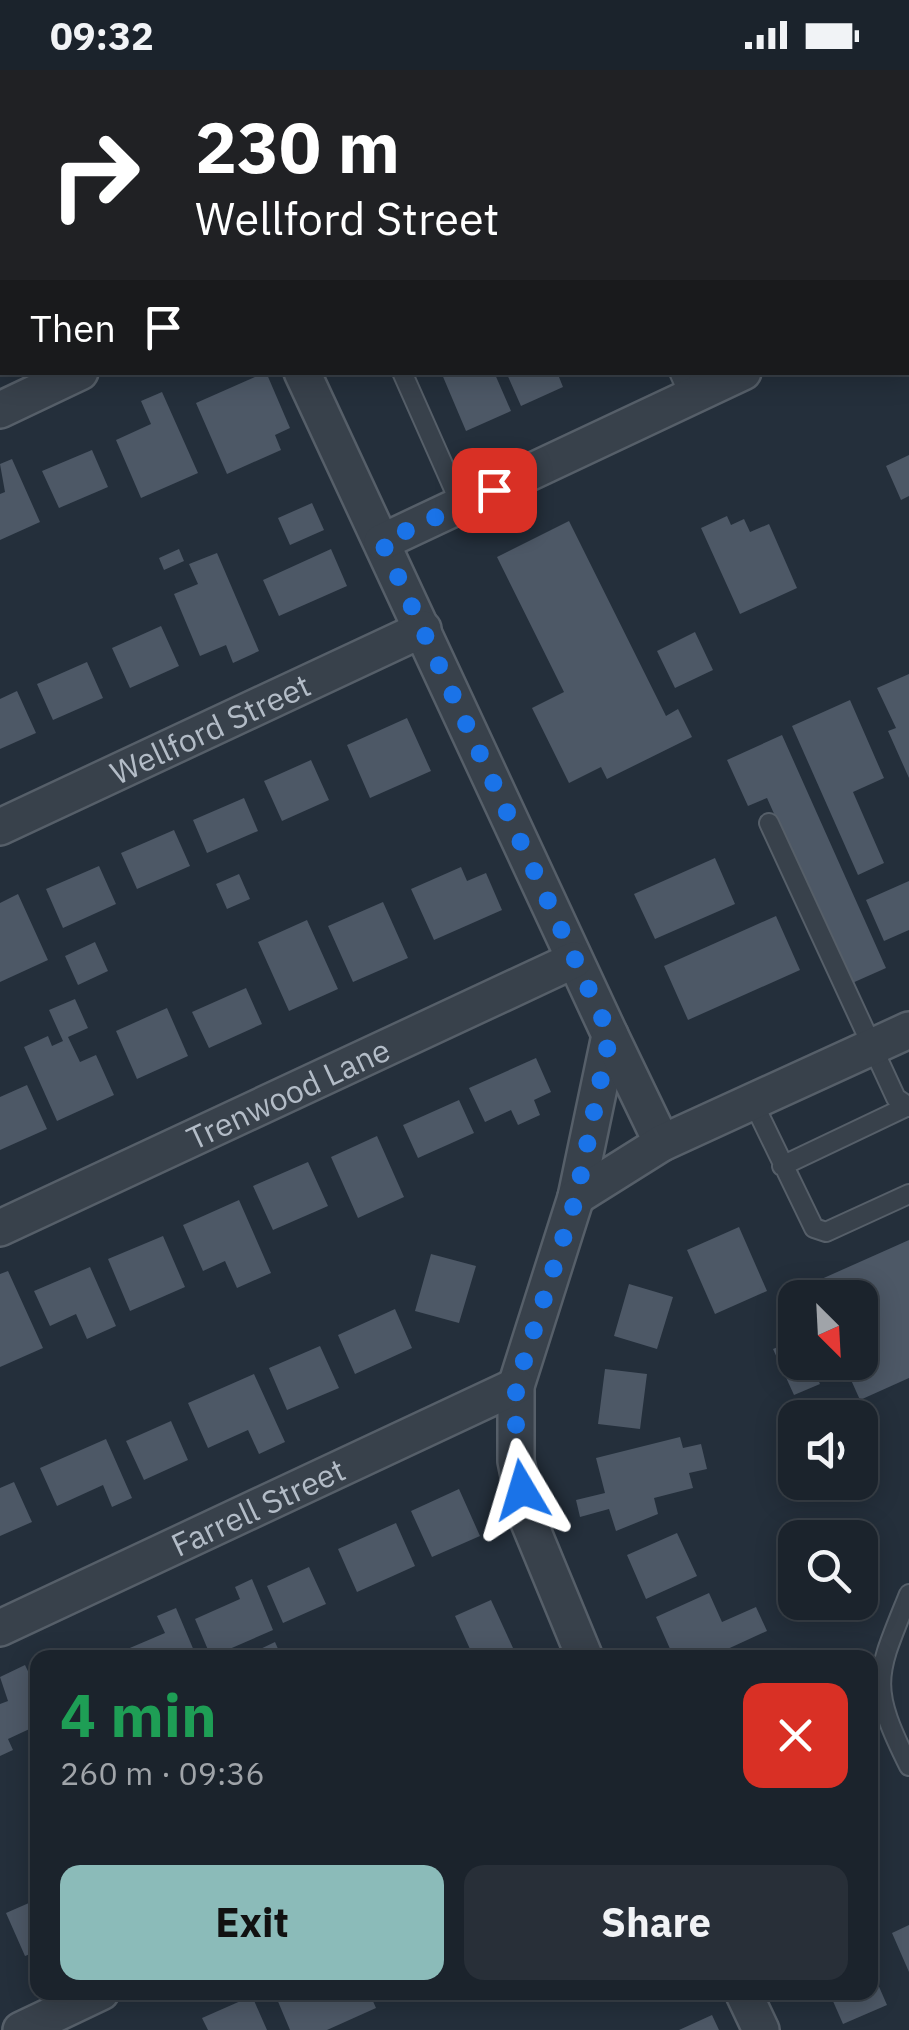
<!DOCTYPE html>
<html lang="en">
<head>
<meta charset="utf-8">
<style>
  :root { --surface:#1b232c; --page:#282f38; --text:#f1f3f6; --muted:#a0a4a9; --line:#394048; --accent:#8bbbb9 }
  body { margin:0; font-family:"IBM Plex Sans",sans-serif; background:var(--page); color:var(--text); height:100vh; display:flex; flex-direction:column; font-size:38px; white-space:nowrap }
  * { box-sizing:border-box; margin:0 }
  p { font-size:32px; color:var(--muted) }
  .icon { flex:none; width:55px; height:55px; fill:none; stroke:currentColor; stroke-width:2; stroke-linecap:round; stroke-linejoin:round }
  .map { position:relative; flex:1; overflow:hidden }
  .drawer { position:absolute; left:30px; top:1580px; width:848px; height:350px; display:flex; flex-direction:column; background:var(--surface); border-radius:20px; box-shadow:0 5px 25px #0003,0 0 0 2px var(--line) }
  .drawer>* { flex:none }
  .top-card { position:absolute; left:0px; top:0px; width:910px; height:305px; box-shadow:0 5px 25px #0003,0 0 0 2px var(--line); background:#202124; color:#fff; overflow:hidden }
  .needle { width:65px; rotate:156deg }
  .controls { position:absolute; left:778px; top:1210px; display:grid; gap:20px }
  .controls a { display:grid; place-items:center; width:100px; height:100px; border-radius:20px; background:var(--surface); box-shadow:0 5px 25px #0003,0 0 0 2px var(--line); font-size:50px }
  .pin { position:absolute; display:grid; place-items:center; width:85px; height:85px; color:#fff; margin:-42px; border-radius:20px; box-shadow:0 5px 15px #0006 }
  .me { position:absolute; width:110px; margin:-55px; rotate:353deg; stroke-linejoin:round; filter:drop-shadow(0 0 8px #0008) }
  .turn { display:flex; align-items:center; gap:35px; height:210px; padding:0 30px; font-size:45px }
  .turn .icon { width:130px; height:130px; stroke-width:2.5 }
  .turn b { display:block; font-size:70px; line-height:85px }
  .then { display:flex; align-items:center; height:95px; padding:0 30px; background:#0003; gap:20px; font-size:38px }
  .round { display:grid; place-items:center; flex:none; width:105px; height:105px; border-radius:20px; background:var(--page) }
  .headline { display:flex; align-items:center; justify-content:space-between; height:170px; padding:0 30px }
  h1 { font-size:60px; font-weight:700; line-height:75px; color:#1e9e55 }
  .primary-button { display:flex; gap:20px; margin-top:auto; padding:20px 30px }
  .primary-button a { flex:1; height:115px; border-radius:20px; background:var(--accent); color:#111; font-size:40px; font-weight:700; line-height:115px; text-align:center }
  .primary-button a+a { background:var(--page); color:var(--text) }
  .status { display:flex; justify-content:space-between; align-items:center; height:70px; padding:0 50px; background:var(--surface); direction:ltr }
  .status svg { height:28px; fill:currentColor }
  .map>svg:first-child { display:block }
  .building { fill:#4d5866 }
  .lines { fill:none; stroke-linecap:round; stroke-linejoin:round }
  .service-casing { stroke:#565f69; stroke-width:22 }
  .minor-casing { stroke:#565f69; stroke-width:40 }
  .service { stroke:#38414b; stroke-width:18 }
  .minor { stroke:#38414b; stroke-width:35 }
  .route { stroke:#1a73e8; stroke-width:18; stroke-dasharray:0 32.4 }
  .labels { text-anchor:middle; dominant-baseline:central; stroke-width:10; stroke-linejoin:round; paint-order:stroke }
  .street-label { font-size:32px; fill:#b3bcc7; stroke:#1d2630 }
</style>
</head>
<body>
<div class="status"><b>09:32</b><svg viewBox="0 0 49 12"><path d="M0 12V9h3v3zM5 12V6h3v6zM10 12V3h3v9zM15 12V0h3v12zM26 1h20v11H26zM47 4h2v5h-2z"/></svg></div>
<div class="map">
<svg width="909" height="1960" viewBox="0 0 909 1960">
  <rect width="100%" height="100%" fill="#242f3b"/>
  <path class="building" d="M266 302 290 358 275 365 281 380 227 404 196 333Z
    M441 302H494L511 341 466 361Z
    M506 302H557L563 317 521 336Z
    M162 322 198 403 141 428 116 370 151 354 141 331Z
    M92 380 108 417 59 438 42 401Z
    M909 385V426L901 430 886 396Z
    M12 389 40 452 0 470V424L5 422 0 394Z
    M312 433 324 460 290 475 278 448Z
    M727 446 731 455 744 449 750 462 769 454 797 518 740 544 701 458Z
    M569 451 666 646 678 639 692 667 607 709 601 697 569 713 532 638 564 622 497 487Z
    M179 479 184 491 164 500 159 488Z
    M331 479 347 516 279 546 263 510Z
    M217 483 259 581 233 593 226 575 200 586 174 524 198 514 189 494Z
    M161 556 179 596 130 618 112 578Z
    M695 562 713 600 675 618 657 581Z
    M87 592 103 628 53 650 37 614Z
    M909 604V708L888 661 896 658 877 618Z
    M17 621 36 663 0 679V629Z
    M850 630 884 708 853 722 884 793 858 805 792 656Z
    M407 648 431 701 370 728 347 675Z
    M782 665 886 898 850 914 767 728 748 736 727 690Z
    M311 690 329 730 282 751 264 711Z
    M244 728 258 761 207 783 193 750Z
    M174 760 190 796 137 819 121 783Z
    M715 788 735 834 655 869 634 824Z
    M99 796 116 834 63 858 46 819Z
    M461 797 467 811 486 803 502 840 434 870 411 819Z
    M239 804 250 829 227 839 216 814Z
    M909 811V860L884 871 866 830Z
    M18 824 48 890 0 912V833Z
    M383 832 408 888 353 912 328 856Z
    M776 846 800 900 688 950 664 896Z
    M307 850 338 919 289 941 258 872Z
    M95 872 108 901 78 915 65 886Z
    M246 918 262 954 209 978 192 942Z
    M75 929 88 958 68 967 80 992 96 985 114 1025 57 1051 24 977 48 966 52 976 63 971 49 940Z
    M167 938 188 986 137 1009 116 961Z
    M536 988 551 1022 534 1030 540 1045 518 1055 511 1040 485 1052 469 1018Z
    M27 1015 47 1059 0 1080V1027Z
    M459 1030 474 1063 418 1088 403 1055Z
    M377 1066 404 1127 358 1148 331 1087Z
    M308 1092 328 1136 273 1160 253 1116Z
    M239 1130 271 1203 237 1218 225 1191 203 1201 183 1155Z
    M739 1157 767 1221 715 1244 687 1180Z
    M163 1166 185 1217 130 1241 108 1189Z
    M909 1170V1308L860 1330 843 1292H860V1228H814L808 1215Z
    M431 1184 476 1196 459 1253 415 1241Z
    M90 1197 116 1256 87 1269 76 1244 50 1256 34 1221Z
    M8 1201 43 1278 0 1297V1204Z
    M629 1214 673 1227 657 1279 614 1266Z
    M395 1239 412 1278 355 1304 338 1265Z
    M795 1270V1292H810L820 1314 794 1325 773 1279Z
    M320 1276 339 1318 287 1340 269 1298Z
    M605 1299 647 1304 640 1359 598 1354Z
    M254 1304 285 1372 259 1384 248 1360 208 1378 188 1333Z
    M171 1351 188 1390 144 1410 126 1371Z
    M680 1367 683 1378 701 1374 707 1399 689 1403 693 1418 654 1428 658 1444 616 1461 609 1439 580 1447 576 1430 605 1423 596 1388Z
    M106 1369 132 1428 112 1437 103 1415 57 1436 40 1398Z
    M14 1412 32 1452 0 1466V1418Z
    M459 1419 480 1466 432 1487 411 1441Z
    M396 1453 415 1496 357 1522 338 1479Z
    M677 1463 697 1506 646 1529 627 1485Z
    M309 1497 326 1534 283 1553 267 1516Z
    M252 1509 273 1560 211 1587 195 1549 240 1529 235 1517Z
    M709 1523 722 1552 756 1537 767 1561 708 1588H674L656 1547Z
    M491 1530 513 1578 493 1588H474L455 1546Z
    M176 1538 197 1588H120L118 1583 165 1563 157 1546Z
    M275 1572 282 1588H241Z
    M25 1595 38 1622V1655L8 1669 13 1680 0 1686V1634L8 1631 0 1607Z
    M38 1829V1881L25 1886 6 1843Z
    M909 1855V1902L892 1863Z
    M870 1896 887 1935 843 1954 829 1922H870Z
    M274 1922H369L376 1938 327 1960H290Z
    M388 1922H414L392 1932Z
    M252 1926 267 1960H208L202 1948Z
    M712 1945 719 1960H679Z"/>
  <g class="lines">
    <defs>
      <path id="service" d="M745 0 746 2
        M875 0 877 2
        M183 2 188 0
        M908 62 909 65
        M402 302 461 435
        M679 302 690 327
        M769 753 896 1028 909 1037
        M753 1032 814 1158 826 1162 909 1124
        M782 1096 906 1037
        M909 1524C876 1606 868 1614 909 1696"/>
      <g id="minor">
        <path d="M159 0 160 2"/>
        <path d="M908 226 909 225"/>
        <path d="M302 302 610 965 576 1127 516 1316V1391L528 1450 585 1588"/>
        <path d="M0 340 80 302"/>
        <path d="M382 472 743 302"/>
        <path id="s1" d="M0 757 423 559"/>
        <path d="M610 965 662 1073"/>
        <path d="M576 1127 662 1073 909 960"/>
        <path id="s2" d="M0 1158 574 890"/>
        <path id="s3" d="M0 1558 516 1316"/>
        <path d="M743 1922 761 1960"/>
        <path d="M21 1960 101 1922"/>
      </g>
    </defs>
    <use href="#service" class="service-casing"/>
    <use href="#minor" class="minor-casing"/>
    <use href="#service" class="service"/>
    <use href="#minor" class="minor"/>
  </g>
  <g class="lines">
    <path class="route" d="M494 420 382 472 610 965 576 1128 516 1316V1392L522 1420"/>
  </g>
  <g class="labels">
    <g class="street-label">
      <text stroke="none"><textPath href="#s1" startOffset="232">Wellford Street</textPath></text>
      <text stroke="none"><textPath href="#s2" startOffset="318">Trenwood Lane</textPath></text>
      <text stroke="none"><textPath href="#s3" startOffset="285">Farrell Street</textPath></text>
    </g>
  </g>
</svg>
<div class="controls">
<a><svg class="needle" viewBox="-14 -14 28 28"><path d="M0-13l5 13h-10z" fill="#e53935"/><path d="M0 13l5-13h-10z" fill="#a0a4a9"/></svg></a>
<a><svg class="icon" aria-label="sound" viewBox="0 0 24 24"><path d="M4 9h4l5-4v14l-5-4H4zM17 9q2 3 0 6"/></svg></a>
<a><svg class="icon" aria-label="search" viewBox="0 0 24 24"><circle cx="10" cy="10" r="6"/><path d="M15 15l6 6"/></svg></a>
</div>
<div class="pin" style="left:494px;top:420px;background:#d93025"><svg class="icon" aria-label="arrive" viewBox="0 0 24 24"><path d="M6 21V4h12l-3 4 3 4H6"/></svg></div>
<svg class="me" style="left:522px;top:1420px" viewBox="-20 -20 40 40"><path d="M0-17L14 15 0 8-14 15z" fill="#1a73e8" stroke="#fff" stroke-width="4"/></svg>
<div class="top-card">
<div class="turn"><svg class="icon" aria-label="right" viewBox="0 0 24 24"><path d="M7 20v-9h11M14 6l5 5-5 5"/></svg><div><b>230 m</b>Wellford Street</div></div>
<div class="then">Then<svg class="icon" aria-label="arrive" viewBox="0 0 24 24"><path d="M6 21V4h12l-3 4 3 4H6"/></svg></div>
</div>
<section class="drawer">
<div class="headline"><div><h1>4 min</h1><p>260 m · 09:36</p></div><a class="round" style="background:#d93025;color:#fff"><svg class="icon" aria-label="close" viewBox="0 0 24 24"><path d="M6 6l12 12M18 6L6 18"/></svg></a></div>
<div class="primary-button"><a>Exit</a><a>Share</a></div>
</section>
</div>
</body>
</html>
